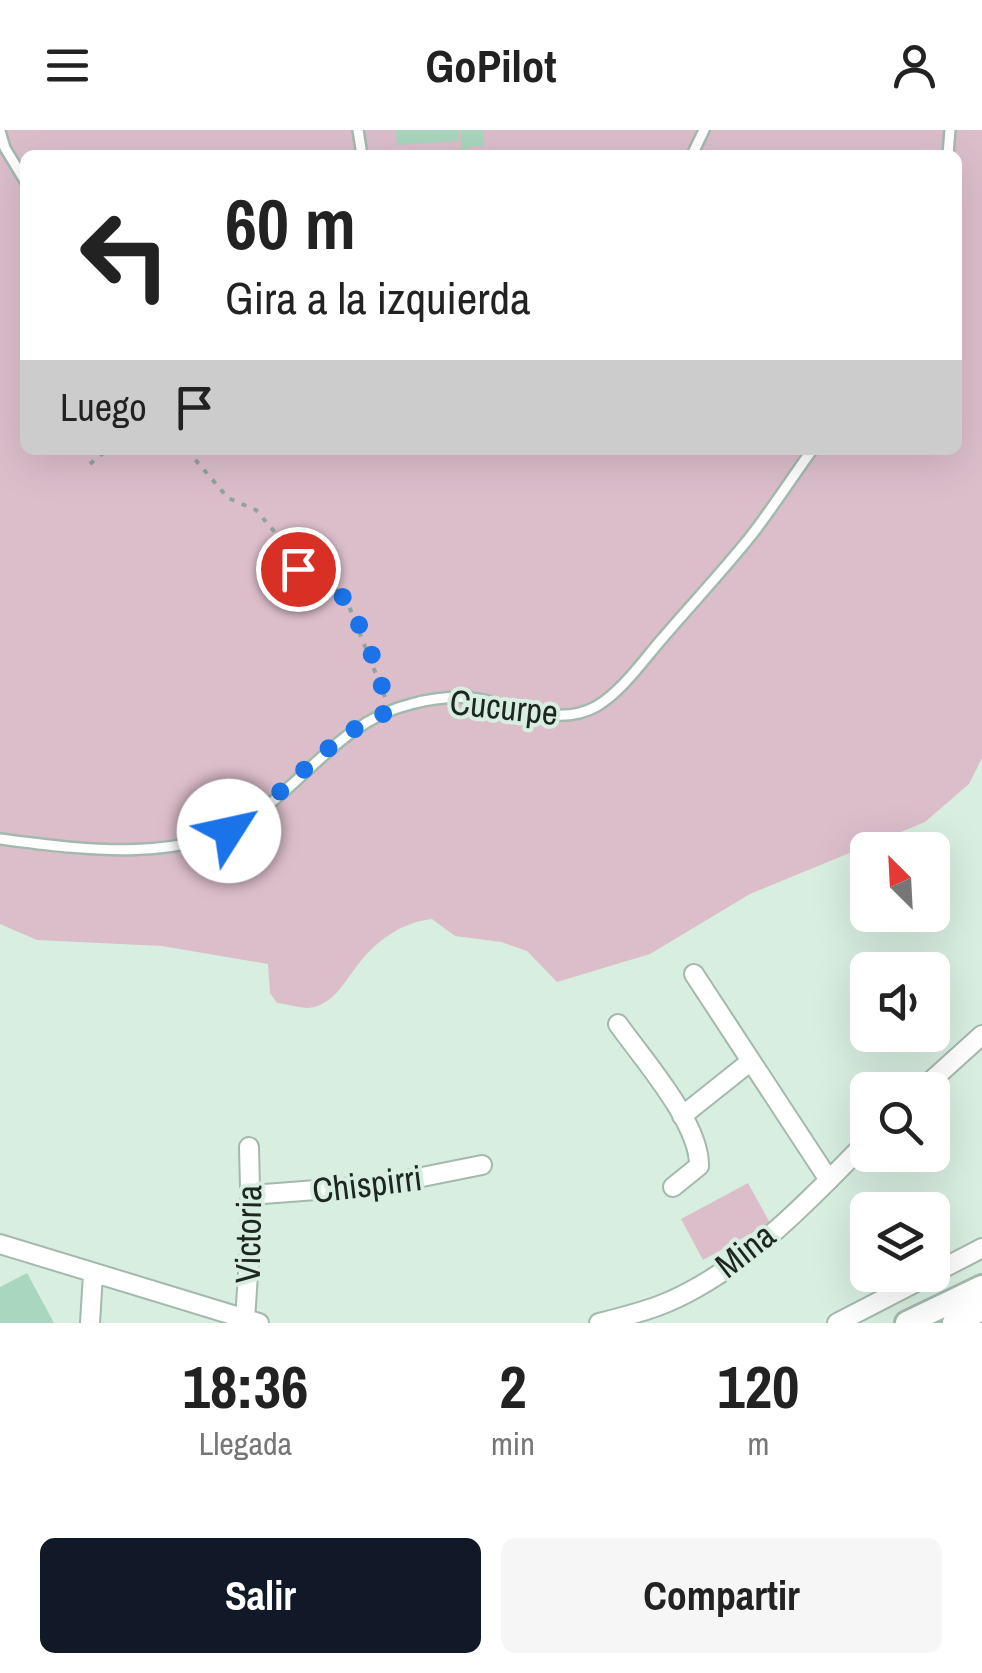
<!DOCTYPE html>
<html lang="es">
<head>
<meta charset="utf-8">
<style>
  :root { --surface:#fff; --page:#f6f6f6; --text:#222; --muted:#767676; --accent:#111827 }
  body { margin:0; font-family:"Archivo Narrow",sans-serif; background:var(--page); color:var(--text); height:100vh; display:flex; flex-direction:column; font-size:38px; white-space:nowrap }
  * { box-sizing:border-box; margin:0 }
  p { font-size:32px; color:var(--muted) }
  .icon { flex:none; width:55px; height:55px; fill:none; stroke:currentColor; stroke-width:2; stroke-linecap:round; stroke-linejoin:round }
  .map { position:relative; height:1193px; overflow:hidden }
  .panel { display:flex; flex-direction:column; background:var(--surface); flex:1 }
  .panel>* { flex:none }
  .guide { position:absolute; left:20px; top:20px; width:942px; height:305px; border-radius:15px; box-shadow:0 10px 40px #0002; background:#fff; color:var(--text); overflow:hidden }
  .needle { width:65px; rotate:336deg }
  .fabs { position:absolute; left:850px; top:702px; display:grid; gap:20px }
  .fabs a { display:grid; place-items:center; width:100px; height:100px; border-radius:15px; background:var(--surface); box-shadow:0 10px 40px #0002; font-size:50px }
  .pin { position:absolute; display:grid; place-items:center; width:85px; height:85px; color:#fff; margin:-42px; border:5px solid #fff; border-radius:50%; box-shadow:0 2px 10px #0007 }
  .me { position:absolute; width:110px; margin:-55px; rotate:55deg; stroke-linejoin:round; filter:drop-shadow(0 0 8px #0008) }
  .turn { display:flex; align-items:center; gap:35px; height:210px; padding:0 40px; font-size:45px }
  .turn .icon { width:130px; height:130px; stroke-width:2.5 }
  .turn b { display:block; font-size:70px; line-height:85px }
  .then { display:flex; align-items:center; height:95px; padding:0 40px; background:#0003; gap:20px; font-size:38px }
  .eta { display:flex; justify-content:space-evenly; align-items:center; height:170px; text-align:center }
  .eta b { font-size:60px; font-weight:800; line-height:70px }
  .button { display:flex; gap:20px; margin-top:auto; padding:20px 40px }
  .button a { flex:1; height:115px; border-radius:15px; background:var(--accent); color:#fff; font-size:40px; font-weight:800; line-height:115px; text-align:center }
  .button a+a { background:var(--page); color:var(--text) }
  header { display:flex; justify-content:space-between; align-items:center; height:130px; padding:0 40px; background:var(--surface); font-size:45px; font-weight:800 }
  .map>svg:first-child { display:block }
  .green { fill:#dcbecb; fill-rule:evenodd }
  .building { fill:#a9d6be }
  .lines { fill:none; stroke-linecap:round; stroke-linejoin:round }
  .lane-casing { stroke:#a4b9ad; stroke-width:14 }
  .street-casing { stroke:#a4b9ad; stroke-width:22 }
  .secondary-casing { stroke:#a4b9ad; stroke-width:28 }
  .path { stroke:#92a399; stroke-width:4; stroke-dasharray:5 8; stroke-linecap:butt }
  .lane { stroke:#fff; stroke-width:9 }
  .street { stroke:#fff; stroke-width:18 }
  .secondary { stroke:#fff; stroke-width:22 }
  .route { stroke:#1a73e8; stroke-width:18; stroke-dasharray:0 32.4 }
  .labels { text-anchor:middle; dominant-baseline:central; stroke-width:8; stroke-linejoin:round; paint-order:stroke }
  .street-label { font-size:35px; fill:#1e2622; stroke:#d8eee1 }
</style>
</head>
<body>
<header><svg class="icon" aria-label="menu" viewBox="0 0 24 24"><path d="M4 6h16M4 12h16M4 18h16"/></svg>GoPilot<svg class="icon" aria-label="person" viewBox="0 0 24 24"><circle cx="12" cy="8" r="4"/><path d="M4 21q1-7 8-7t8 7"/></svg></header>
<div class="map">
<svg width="982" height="1193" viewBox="0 0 982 1193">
  <rect width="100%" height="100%" fill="#d8eee1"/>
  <path class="green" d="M0 0H982V628L969 654 925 692 750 764 650 824 557 852 527 821 501 812 455 806 432 789C404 792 378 809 360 832 346 849 334 876 308 878 299 878 287 874 277 873L270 863 268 834 162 816 37 810 0 794ZM25 25H958V320H25Z
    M748 1053 770 1093 703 1130 681 1089Z"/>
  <path class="building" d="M396 0H458L459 11 397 15Z
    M460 0H483L484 16 468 17 469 25H436V21L462 19Z
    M27 1143 54 1193H0V1157Z"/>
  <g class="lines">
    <defs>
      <path id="lane" d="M358 0 362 25
        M0 1 5 18 25 51
        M692 25 704 0
        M948 25 950 0
        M0 709C79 719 182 735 252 687 308 649 342 591 411 574 430 569 451 566 471 568 512 573 557 599 597 576 622 561 642 532 661 510 690 476 722 442 750 407 772 379 791 349 812 320"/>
      <path id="street" d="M694 844 829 1050
        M618 894C642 928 700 993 699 1036L673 1057
        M921 960 982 905
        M682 986 751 931
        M251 1065 382 1055 482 1035
        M0 1114 259 1193
        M932 1144 982 1118
        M245 1190 251 1098 249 1017
        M90 1193 93 1144
        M599 1193C619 1188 639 1183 658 1176 738 1146 810 1070 868 1010
        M837 1193 930 1145"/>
      <path id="secondary" d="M907 1193 982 1157
        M954 1193 982 1179"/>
    </defs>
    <use href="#lane" class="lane-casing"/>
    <use href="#street" class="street-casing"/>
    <use href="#secondary" class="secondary-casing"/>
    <path class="path" d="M187 320 228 368 256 380 290 420 298 439 326 449 347 471 385 567
      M90 334 107 320"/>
    <use href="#lane" class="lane"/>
    <use href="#street" class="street"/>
    <use href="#secondary" class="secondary"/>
  </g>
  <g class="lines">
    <path class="route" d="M229 701C286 667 325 606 388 582 381 545 358 475 328 451 320 445 308 442 298 439"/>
  </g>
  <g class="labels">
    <g class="street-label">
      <text transform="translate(504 577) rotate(6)">Cucurpe</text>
      <text transform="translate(367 1054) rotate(-7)">Chispirri</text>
      <text transform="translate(248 1104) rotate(-89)">Victoria</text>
      <text transform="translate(745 1120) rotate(-38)">Mina</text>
    </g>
  </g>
</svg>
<div class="fabs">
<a><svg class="needle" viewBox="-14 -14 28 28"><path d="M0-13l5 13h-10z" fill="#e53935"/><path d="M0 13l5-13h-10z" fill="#767676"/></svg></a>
<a><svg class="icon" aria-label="sound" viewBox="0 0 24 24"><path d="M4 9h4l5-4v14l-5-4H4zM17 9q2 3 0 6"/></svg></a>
<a><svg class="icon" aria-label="search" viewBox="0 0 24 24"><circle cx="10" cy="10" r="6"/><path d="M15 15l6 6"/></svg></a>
<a><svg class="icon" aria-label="layers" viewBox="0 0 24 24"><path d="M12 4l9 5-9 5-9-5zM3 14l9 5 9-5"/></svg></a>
</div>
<div class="pin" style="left:298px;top:439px;background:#d93025"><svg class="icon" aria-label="arrive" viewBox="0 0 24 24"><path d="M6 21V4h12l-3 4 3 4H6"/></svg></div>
<svg class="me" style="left:229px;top:701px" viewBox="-20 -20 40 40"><circle r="19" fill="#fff"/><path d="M0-13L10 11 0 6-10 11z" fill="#1a73e8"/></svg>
<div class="guide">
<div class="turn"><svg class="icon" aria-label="left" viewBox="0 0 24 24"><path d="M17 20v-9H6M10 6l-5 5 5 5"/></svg><div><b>60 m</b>Gira a la izquierda</div></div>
<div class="then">Luego<svg class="icon" aria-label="arrive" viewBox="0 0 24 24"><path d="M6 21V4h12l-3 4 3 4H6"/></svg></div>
</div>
</div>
<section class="panel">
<div class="eta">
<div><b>18:36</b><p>Llegada</p></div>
<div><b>2</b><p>min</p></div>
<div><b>120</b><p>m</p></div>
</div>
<div class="button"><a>Salir</a><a>Compartir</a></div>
</section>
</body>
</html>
